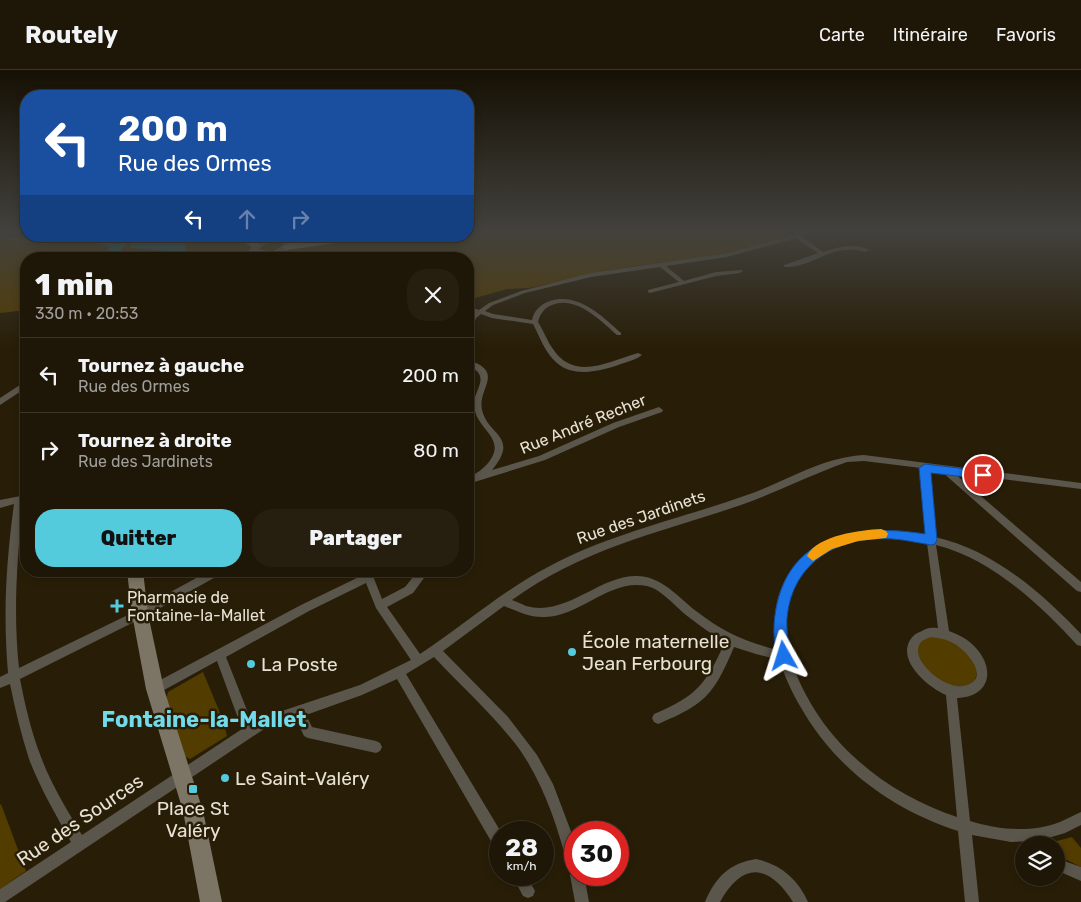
<!DOCTYPE html>
<html lang="fr">
<head>
<meta charset="utf-8">
<style>
  :root { --surface:#1e1606; --page:#261f10; --text:#f1f3f6; --muted:#a19f9b; --line:#3c3528; --accent:#54cadd }
  body { margin:0; font-family:Rubik,sans-serif; background:var(--page); color:var(--text); height:100vh; display:flex; flex-direction:column; font-size:19px; white-space:nowrap }
  * { box-sizing:border-box; margin:0 }
  p { font-size:16px; color:var(--muted) }
  .icon { flex:none; width:28px; height:28px; fill:none; stroke:currentColor; stroke-width:2; stroke-linecap:round; stroke-linejoin:round }
  .map { position:relative; flex:1; overflow:hidden }
  .side { position:absolute; left:20px; top:182px; width:454px; height:325px; display:flex; flex-direction:column; background:var(--surface); border-radius:20px; box-shadow:0 2px 8px #0003,0 0 0 1px var(--line) }
  .side>* { flex:none }
  .top-card { position:absolute; left:20px; top:20px; width:454px; height:152px; border-radius:20px; box-shadow:0 2px 8px #0003,0 0 0 1px var(--line); background:#1a4fa0; color:#fff; overflow:hidden }
  .fabs { position:absolute; left:1015px; top:766px; display:grid; gap:10px }
  .fabs a { display:grid; place-items:center; width:50px; height:50px; border-radius:50%; background:var(--surface); box-shadow:0 2px 8px #0003,0 0 0 1px var(--line); font-size:25px }
  .speed { position:absolute; left:489px; top:751px; display:flex; gap:10px; font-size:25px; font-weight:700; text-align:center }
  .speed>* { display:grid; place-content:center; width:65px; height:65px; border-radius:50%; background:var(--surface); box-shadow:0 2px 8px #0003,0 0 0 1px var(--line); line-height:1 }
  .speed small { font-size:12px; font-weight:400 }
  .speed .limit { border:8px solid #d22; background:#fff; color:#111 }
  .pin { position:absolute; display:grid; place-items:center; width:42px; height:42px; color:#fff; margin:-21px; border:2px solid #fff; border-radius:50%; box-shadow:0 1px 5px #0007 }
  .me { position:absolute; width:55px; margin:-28px; rotate:354deg; stroke-linejoin:round; filter:drop-shadow(0 0 4px #0008) }
  .turn { display:flex; align-items:center; gap:18px; height:105px; padding:0 15px; font-size:22px }
  .turn .icon { width:65px; height:65px; stroke-width:2.5 }
  .turn b { display:block; font-size:35px; line-height:42px }
  .lanes { display:flex; align-items:center; height:48px; padding:0 15px; background:#0003; justify-content:center; gap:25px; direction:ltr }
  .lanes .off { opacity:.35 }
  .round { display:grid; place-items:center; flex:none; width:52px; height:52px; border-radius:20px; background:var(--page) }
  .head { display:flex; align-items:center; justify-content:space-between; height:85px; padding:0 15px }
  h1 { font-size:30px; font-weight:800; line-height:38px }
  .action { display:flex; gap:10px; margin-top:auto; padding:10px 15px }
  .action a { flex:1; height:58px; border-radius:20px; background:var(--accent); color:#111; font-size:20px; font-weight:800; line-height:58px; text-align:center }
  .action a+a { background:var(--page); color:var(--text) }
  ul { padding:0; list-style:none }
  li { display:flex; align-items:center; gap:15px; height:75px; padding:0 15px; border-top:1px solid var(--line) }
  li div { flex:1 }
  li b { display:block; font-size:19px }
  li em { font-style:normal }
  header { display:flex; align-items:center; gap:30px; box-sizing:border-box; height:70px; padding:0 25px; background:var(--surface); border-bottom:1px solid var(--line) }
  header strong { font-size:24px }
  nav { display:flex; gap:28px; margin-inline-start:auto; font-size:18px }
  .map>svg:first-child { display:block }
  .green { fill:#533c00 }
  .water { fill:#1d7c89 }
  .lines { fill:none; stroke-linecap:round; stroke-linejoin:round }
  .street { fill:#5b564b; fill-rule:evenodd }
  .secondary { fill:#7c7464; fill-rule:evenodd }
  .highway { fill:#ada187; fill-rule:evenodd }
  .route { fill:#1a73e8; stroke:#114b97 }
  .slow { fill:#f59e0b }
  .poi-dot { fill:#54cadd; stroke:#281e08; stroke-width:2 }
  .labels { text-anchor:middle; dominant-baseline:central; stroke-width:5; stroke-linejoin:round; paint-order:stroke }
  .street-label { font-size:16px; fill:#e8e2d4; stroke:#281e08 }
  .poi-label { font-size:16px; fill:#e8e2d4; stroke:#281e08; text-anchor:start }
  .near-poi-label { font-size:19px; fill:#e8e2d4; stroke:#281e08; text-anchor:start }
  .near-street-label { font-size:19px; fill:#e8e2d4; stroke:#281e08 }
  .near-quarter-label { font-size:22px; font-weight:bold; fill:#71daeb; stroke:#281e08 }
</style>
</head>
<body>
<header>
<strong>Routely</strong>
<nav><a>Carte</a><a>Itinéraire</a><a>Favoris</a></nav>
</header>
<div class="map">
<svg width="1081" height="832" viewBox="0 0 1081 832">
  <rect width="100%" height="100%" fill="#281e08"/>
  <path class="green" d="M0 161H26V166H468V161H810L727 183 609 200 529 218 507 219 468 230V189H26V240L0 243Z
    M939 564C956 574 988 589 973 613 941 624 935 610 916 587L917 572 923 567Z
    M203 602 223 650 227 666 190 689 184 686 166 629 168 622Z
    M1 734 26 801 0 819V735Z
    M1072 767 1081 778V797L1057 785 1056 775H1051L1053 772Z"/>
  <path class="water" d="M132 166H166L173 172 184 173 186 181 175 189H170L172 183 169 181 131 178V170L126 172 127 175 122 178 118 187 101 189 111 177 82 170 42 174 0 168C7 166 34 173 46 173 59 172 71 166 85 168 97 169 123 181 132 166Z"/>
  <g class="lines">
    <path class="street" d="M809 161H817L801 166 823 182C838 177 855 172 869 180L866 182C831 172 814 198 784 197V195L818 183 796 168 727 187 666 196 684 211 716 202 742 200 743 201 740 203 716 206 650 223 648 222V220L679 212 660 197 591 207 525 223 493 235 485 241 493 244 532 250C534 240 541 234 550 231 578 222 602 246 621 263V265H617C601 251 576 225 552 235 544 238 540 244 538 252 544 261 547 271 553 279 575 312 609 291 638 283L642 285C637 289 630 291 624 293 604 300 575 309 557 293 545 283 540 267 533 254L492 248 481 244 476 248 471 262 468 264C468 255 467 248 475 242L468 240V236L479 240 489 233 521 221 591 203 727 183Z
      M468 290C506 302 477 318 482 340 488 366 520 366 492 400L539 386 613 353 659 337 663 340 662 342 619 357 545 390 468 414V408C476 404 483 399 489 392 506 369 480 361 475 341 469 320 495 309 468 295Z
      M23 313H26V318L0 335V328Z
      M864 385 1081 413V419L954 403 1081 512V522L1077 521 941 401 929 400 935 467C993 480 1041 522 1081 564V576L1077 575C1041 535 990 488 936 475L949 561C959 565 968 569 975 577 996 599 990 627 957 628L970 751C999 760 1031 763 1060 752 1067 749 1074 745 1081 742V755L1065 763 1045 769 1048 775H1034L1031 771 1011 772 972 765 979 832H965L958 761C891 739 835 698 800 636 792 622 784 606 780 590L756 584 734 577C714 624 706 634 658 654L654 652 652 648 654 644C697 626 706 614 725 572 713 565 701 557 690 548 676 538 663 520 647 516 610 508 581 546 545 547 530 548 517 541 504 536L443 581 508 647 537 685 553 714 572 764 575 773V805H584L589 832H575L570 805 572 801 568 796C557 755 544 715 520 680 495 646 463 618 434 587L406 604 501 762H500V780L495 778 397 609 362 625 306 645 312 657 376 671 380 673 382 677 380 681 376 683 308 668 304 666 296 649 264 659 5 832H0V819L71 772C56 745 40 718 29 689 21 664 15 639 10 614L0 618V607L8 603C3 544 6 493 14 434L0 438V430L26 425V431L23 432C17 488 13 542 19 598L136 541 209 501H223L221 504 144 547 20 609C25 635 31 661 41 687 51 714 67 740 82 765L242 659 217 591 155 625 151 623 149 619 151 615 301 535 363 505 361 501H371L382 529 405 517 418 501H429L413 523 387 537 420 584C463 556 502 521 548 497 611 463 680 449 747 425 785 412 822 387 864 385ZM864 391 921 398 926 465C847 446 757 485 778 580 745 572 723 562 696 541 680 529 667 512 646 507 603 499 570 548 526 536 522 534 517 532 512 530 582 479 661 462 741 435 773 424 804 408 836 396L847 392ZM877 467 910 469 927 473 938 558C930 557 926 558 920 562 914 564 912 567 909 572 899 593 929 618 946 625L957 747C918 734 883 714 853 686 800 638 744 527 829 480 844 472 861 471 877 467ZM366 513 376 538 411 590 360 615 261 648 252 653 226 587 309 541ZM931 567C938 568 946 569 953 573 968 581 993 611 962 616 945 619 907 589 921 572 923 570 927 568 931 567Z
      M1056 784 1067 792 1081 797V811L1056 800Z
      M756 789C780 794 798 809 808 832H793C769 794 743 791 720 832H705C715 808 729 793 756 789Z
      M512 805H526L535 821 533 826 528 828 523 826Z"/>
    <path class="secondary" d="M267 166 284 167 293 174C284 187 270 191 255 185L252 189H242L256 171ZM268 172H279L283 175 272 182 259 179Z
      M127 501H143L148 544 164 619 203 741 222 832H200L183 741 146 619 132 544Z"/>
    <path class="highway" d="M235 166H248L261 175 252 177Z
      M341 166H368L363 169 287 180 282 177 287 174Z"/>
  </g>
  <linearGradient id="sky" x2="0" y2="1"><stop stop-color="#161004"/><stop offset="0.58" stop-color="#42413d"/><stop offset="1" stop-color="#42413d" stop-opacity="0"/></linearGradient>
  <rect width="1081" height="277" fill="url(#sky)"/>
  <path class="route" d="M925 394 983 401 989 405 983 409 931 403 937 470 935 474 931 475C919 473 906 470 893 469 840 465 792 491 787 548 786 560 789 574 791 586L789 591 784 593 779 591C772 574 773 551 777 534 793 462 862 454 925 464L919 398Z"/>
  <path class="slow" d="M881 459 886 461 888 464 886 468 858 471 832 479 813 491 807 486C817 465 862 460 881 459Z"/>
  <g class="poi-dot">
    <path d="M114.5 528.5h5v5h5v5h-5v5h-5v-5h-5v-5h5z"/>
    <circle cx="572" cy="582" r="5"/>
    <circle cx="251" cy="594" r="5"/>
    <circle cx="225" cy="708" r="5"/>
    <rect x="188" y="714" width="10" height="10" rx="2.5"/>
  </g>
  <g class="labels">
    <g class="street-label">
      <text transform="translate(583 354) rotate(-22)">Rue André Recher</text>
      <text transform="translate(641 447) rotate(-19)">Rue des Jardinets</text>
    </g>
    <g class="poi-label">
      <text x="127" y="527">Pharmacie de<tspan x="127" dy="18">Fontaine-la-Mallet</tspan></text>
    </g>
    <g class="near-poi-label">
      <text x="582" y="571">École maternelle<tspan x="582" dy="22">Jean Ferbourg</tspan></text>
      <text x="261" y="594">La Poste</text>
      <text x="235" y="708">Le Saint-Valéry</text>
      <text x="193" y="738" text-anchor="middle">Place St<tspan x="193" dy="22">Valéry</tspan></text>
    </g>
    <g class="near-street-label">
      <text transform="translate(80 750) rotate(-34)">Rue des Sources</text>
    </g>
    <g class="near-quarter-label">
      <text x="204" y="649">Fontaine-la-Mallet</text>
    </g>
  </g>
</svg>
<div class="fabs">
<a><svg class="icon" aria-label="layers" viewBox="0 0 24 24"><path d="M12 4l9 5-9 5-9-5zM3 14l9 5 9-5"/></svg></a>
</div>
<div class="speed"><div>28<small>km/h</small></div><div class="limit">30</div></div>
<div class="pin" style="left:983px;top:405px;background:#d93025"><svg class="icon" aria-label="arrive" viewBox="0 0 24 24"><path d="M6 21V4h12l-3 4 3 4H6"/></svg></div>
<svg class="me" style="left:784px;top:586px" viewBox="-20 -20 40 40"><path d="M0-17L14 15 0 8-14 15z" fill="#1a73e8" stroke="#fff" stroke-width="4"/></svg>
<div class="top-card">
<div class="turn"><svg class="icon" aria-label="left" viewBox="0 0 24 24"><path d="M17 20v-9H6M10 6l-5 5 5 5"/></svg><div><b>200 m</b>Rue des Ormes</div></div>
<div class="lanes"><svg class="icon" aria-label="left" viewBox="0 0 24 24"><path d="M17 20v-9H6M10 6l-5 5 5 5"/></svg><svg class="icon off" aria-label="ahead" viewBox="0 0 24 24"><path d="M12 20V5M6 11l6-6 6 6"/></svg><svg class="icon off" aria-label="right" viewBox="0 0 24 24"><path d="M7 20v-9h11M14 6l5 5-5 5"/></svg></div>
</div>
<section class="side">
<div class="head"><div><h1>1 min</h1><p>330 m · 20:53</p></div><a class="round"><svg class="icon" aria-label="close" viewBox="0 0 24 24"><path d="M6 6l12 12M18 6L6 18"/></svg></a></div>
<ul>
<li><svg class="icon" aria-label="left" viewBox="0 0 24 24"><path d="M17 20v-9H6M10 6l-5 5 5 5"/></svg><div><b>Tournez à gauche</b><p>Rue des Ormes</p></div><em>200 m</em></li>
<li><svg class="icon" aria-label="right" viewBox="0 0 24 24"><path d="M7 20v-9h11M14 6l5 5-5 5"/></svg><div><b>Tournez à droite</b><p>Rue des Jardinets</p></div><em>80 m</em></li>
</ul>
<div class="action"><a>Quitter</a><a>Partager</a></div>
</section>
</div>
</body>
</html>
